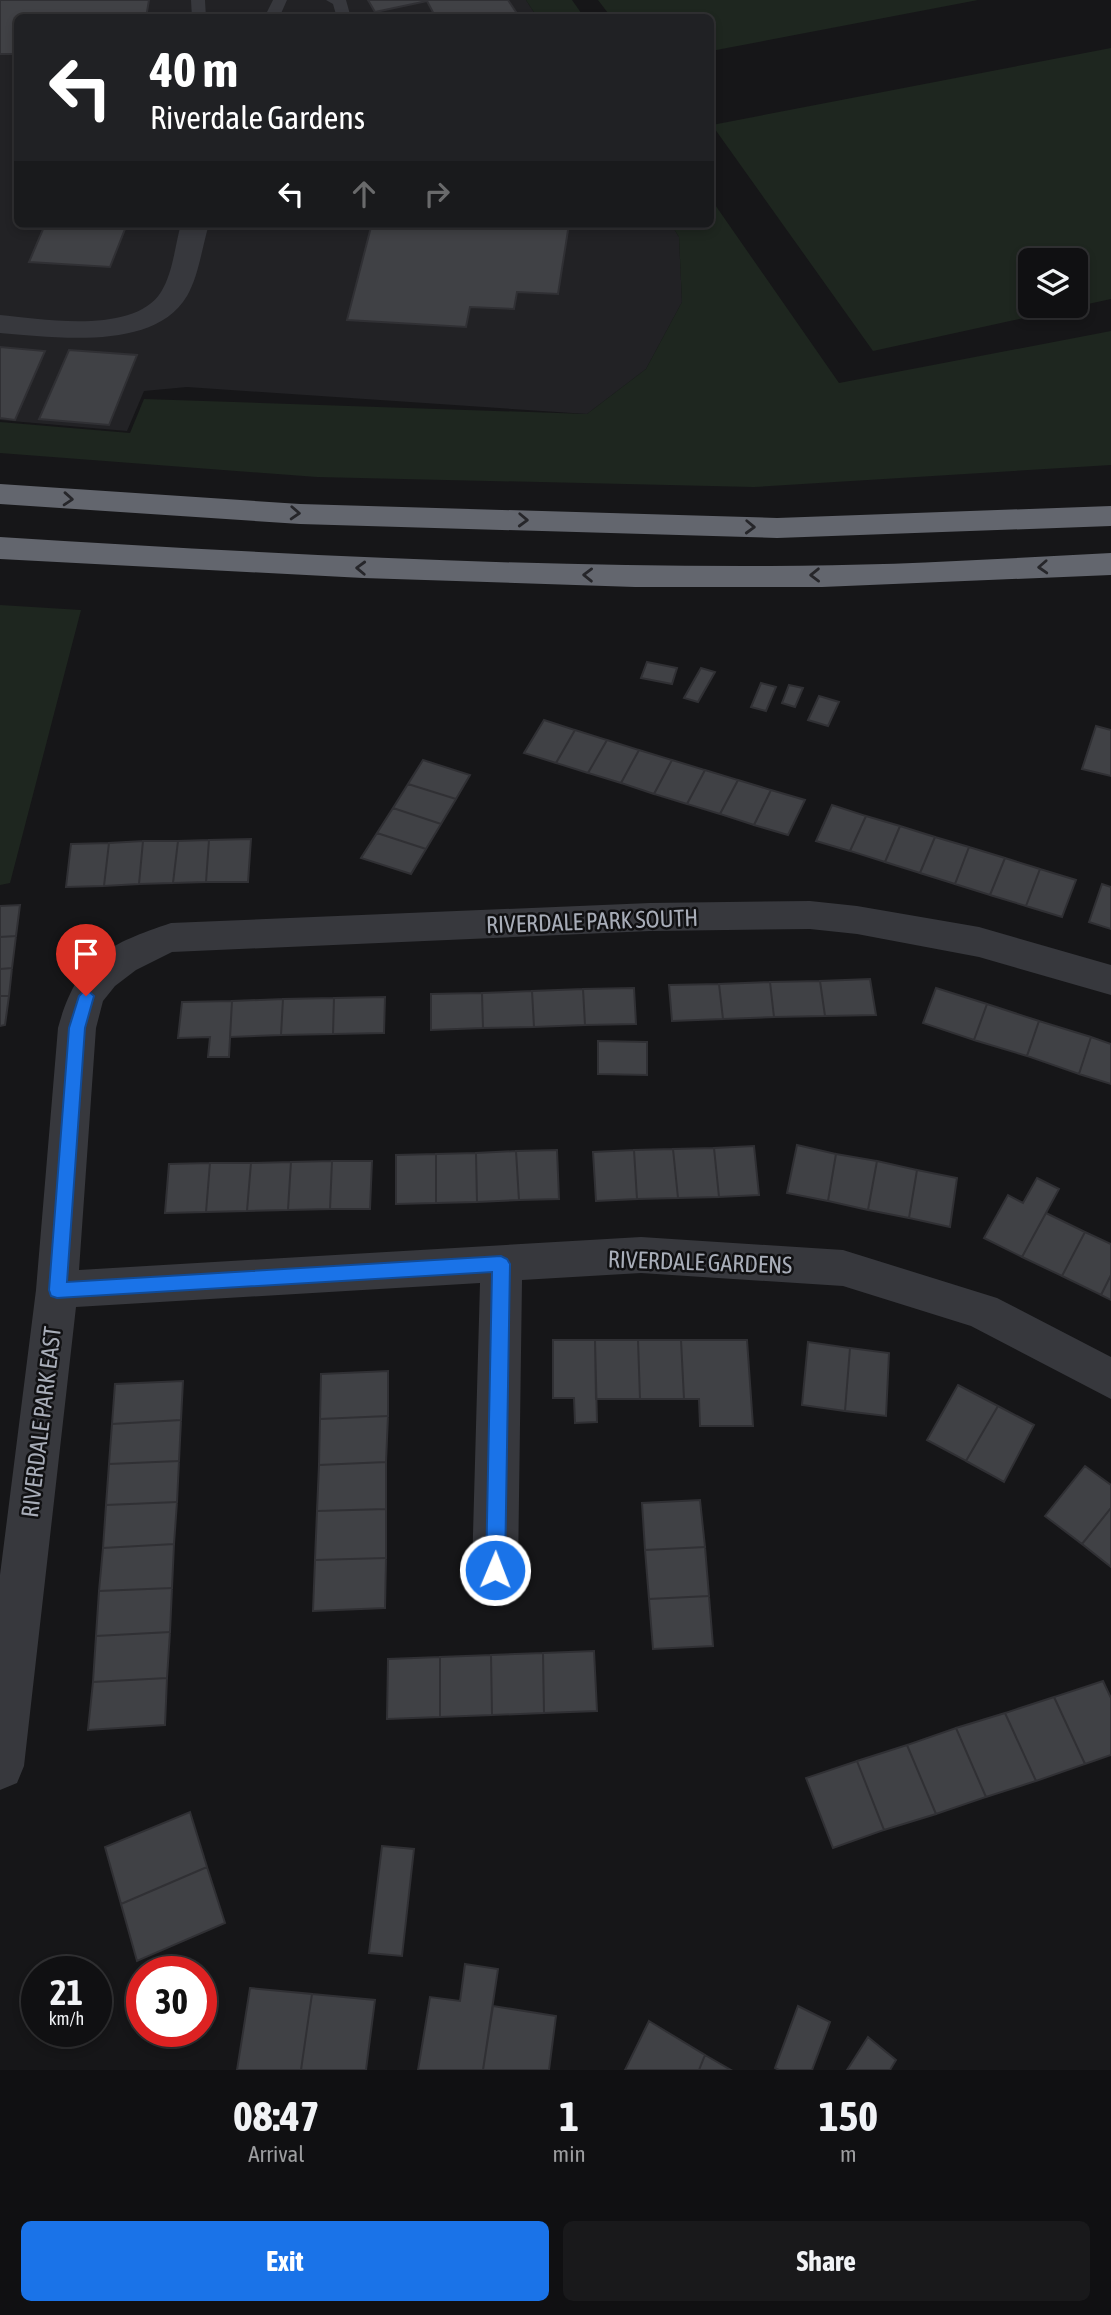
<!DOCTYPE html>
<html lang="en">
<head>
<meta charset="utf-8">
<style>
  :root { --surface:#101012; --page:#19191b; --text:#f1f3f6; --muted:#9c9d9f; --line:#303032; --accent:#1a73e8 }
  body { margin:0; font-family:"Asap Condensed",sans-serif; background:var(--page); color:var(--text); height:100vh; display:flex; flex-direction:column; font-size:26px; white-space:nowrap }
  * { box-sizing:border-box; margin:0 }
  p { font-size:23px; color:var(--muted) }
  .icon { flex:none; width:38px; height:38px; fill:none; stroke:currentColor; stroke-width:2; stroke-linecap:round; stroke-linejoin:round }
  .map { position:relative; height:2070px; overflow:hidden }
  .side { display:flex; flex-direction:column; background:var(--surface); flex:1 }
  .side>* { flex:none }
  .hud { position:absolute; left:14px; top:14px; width:700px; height:214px; border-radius:10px; box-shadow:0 4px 10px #0003,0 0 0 2px var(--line); background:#202124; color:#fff; overflow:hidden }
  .controls { position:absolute; left:1018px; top:248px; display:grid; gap:14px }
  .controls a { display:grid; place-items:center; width:70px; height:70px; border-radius:10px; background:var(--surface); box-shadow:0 4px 10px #0003,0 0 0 2px var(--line); font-size:35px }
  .speed { position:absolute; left:21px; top:1956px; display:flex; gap:14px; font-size:35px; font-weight:700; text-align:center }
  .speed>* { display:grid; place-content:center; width:91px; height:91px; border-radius:50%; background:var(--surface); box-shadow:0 4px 10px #0003,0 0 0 2px var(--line); line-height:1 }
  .speed small { font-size:18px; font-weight:400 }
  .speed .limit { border:10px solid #d22; background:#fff; color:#111 }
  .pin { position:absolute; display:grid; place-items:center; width:60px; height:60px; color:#fff; margin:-72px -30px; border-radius:50% 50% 50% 0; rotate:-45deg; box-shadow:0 0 7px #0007 }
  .pin .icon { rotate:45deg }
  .me { position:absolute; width:77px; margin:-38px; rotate:1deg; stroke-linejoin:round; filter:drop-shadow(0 0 5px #0008) }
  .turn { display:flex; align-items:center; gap:24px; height:147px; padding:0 21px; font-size:32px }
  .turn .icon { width:91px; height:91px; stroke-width:2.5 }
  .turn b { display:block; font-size:49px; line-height:60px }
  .lanes { display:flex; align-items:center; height:66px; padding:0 21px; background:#0003; justify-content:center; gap:35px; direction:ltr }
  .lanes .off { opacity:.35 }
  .eta { display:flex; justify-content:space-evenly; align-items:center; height:119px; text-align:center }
  .eta b { font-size:42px; font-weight:700; line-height:49px }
  .cta { display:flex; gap:14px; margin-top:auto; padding:14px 21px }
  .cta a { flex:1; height:80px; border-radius:10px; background:var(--accent); color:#fff; font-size:28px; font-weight:700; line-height:80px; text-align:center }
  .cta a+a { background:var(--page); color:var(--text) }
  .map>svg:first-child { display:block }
  .built { fill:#222225 }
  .green { fill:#1e261f; fill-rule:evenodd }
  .building { fill:#404145; stroke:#303034; stroke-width:2 }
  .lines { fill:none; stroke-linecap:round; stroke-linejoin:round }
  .lane { fill:#37383d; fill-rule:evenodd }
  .street { fill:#37383d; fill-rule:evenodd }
  .highway { fill:#63666e; fill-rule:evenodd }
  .oneway { stroke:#26262a }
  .route { fill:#1a73e8; stroke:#114b97; stroke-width:2 }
  .labels { text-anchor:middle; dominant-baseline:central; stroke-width:5; stroke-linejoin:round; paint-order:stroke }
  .street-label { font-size:24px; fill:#a8adb8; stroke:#111113 }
</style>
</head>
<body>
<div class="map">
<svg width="1111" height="2070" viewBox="0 0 1111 2070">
  <rect width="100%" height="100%" fill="#161618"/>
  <path class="built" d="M0 0H526L537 17 18 18V224H671L679 237 682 302 646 369 587 414 187 387 144 391 127 431 0 420Z"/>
  <path class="green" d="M526 0H572L584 17H537Z
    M598 0H978L711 51 710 18 611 17Z
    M1111 48V299L873 351 712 125ZM1031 261H1076V306H1031Z
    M711 199 839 383 1111 331V465L754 487 317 477 0 453V422L130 433 144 399 587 414 646 369 682 302 679 237 671 224H710Z
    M0 605 81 610 10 883 0 885Z"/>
  <path class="building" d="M0 0H149L146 18H18V54H0Z
    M368 0H508L520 18H436L427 1 375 12Z
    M22 224H127L110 267 29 262 44 227 21 226Z
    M408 224H569L558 294 517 292 514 309 470 307 466 327 347 320 371 227 406 229Z
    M0 347 45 351 15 420 0 418Z
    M69 350 137 355 109 425 39 419Z
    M647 662 677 668 672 684 641 678Z
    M701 668 715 672 698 702 684 698Z
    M761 683 776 687 766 711 751 707Z
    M789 685 803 688 795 707 782 703Z
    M819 696 839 702 828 726 808 720Z
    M544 720 575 730 556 763 524 753Z
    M1096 726 1111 730V776L1082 769Z
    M575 730 607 740 588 773 556 763Z
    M607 740 639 750 621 783 588 773Z
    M639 750 672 760 654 794 621 783Z
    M423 760 470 775 456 799 408 784Z
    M672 760 705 770 687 804 654 794Z
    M705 770 738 780 720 814 687 804Z
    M738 780 771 790 754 825 720 814Z
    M408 784 456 799 441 824 393 808Z
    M771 790 805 800 788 835 754 825Z
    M832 805 866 816 850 851 816 841Z
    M393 808 441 824 426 849 377 833Z
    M866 816 900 826 885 862 850 851Z
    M900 826 935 837 920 873 885 862Z
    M377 833 426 849 411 874 361 858Z
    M935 837 969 847 955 884 920 873Z
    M251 839 248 882H206L209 840Z
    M209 840 206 882 173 883 178 841Z
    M143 841H178L173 883 139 884Z
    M143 841 139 884 104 886 109 843Z
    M109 843 104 886 66 887 71 844Z
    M969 847 1005 858 990 895 955 884Z
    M1005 858 1040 869 1026 906 990 895Z
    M1040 869 1076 880 1062 917 1026 906Z
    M1102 884 1111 887V929L1089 922Z
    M20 905 16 936 0 937V906Z
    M16 936 12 968 0 969V937Z
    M12 968 9 996H0V969Z
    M870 979 876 1015 825 1016 820 981Z
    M820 981 825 1016 774 1017 770 982Z
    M770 982 774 1017 723 1019 719 984Z
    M719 984 723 1019 672 1021 669 985Z
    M634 988 636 1024 585 1025 583 989Z
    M936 988 987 1004 974 1040 923 1023Z
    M583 989 585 1025 534 1027 532 991Z
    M532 991 534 1027 483 1028 482 993Z
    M482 993 483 1028 431 1030V994Z
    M0 996H9L5 1025 0 1026Z
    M385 997 384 1033 333 1034 334 998Z
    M334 998 333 1034 281 1035 283 999Z
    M283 999 281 1035 230 1037 232 1001Z
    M232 1001 229 1057H208L210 1037 178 1038 182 1002Z
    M987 1004 1039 1021 1027 1056 974 1040Z
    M1039 1021 1091 1037 1079 1074 1027 1056Z
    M1091 1037 1111 1044V1084L1079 1074Z
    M598 1041 647 1042V1075L598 1074Z
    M797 1145 836 1154 828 1201 787 1193Z
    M754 1146 759 1195 719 1197 714 1148Z
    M714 1148 719 1197 678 1198 673 1149Z
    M673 1149 678 1198 637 1199 634 1150Z
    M557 1150 559 1199 519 1200 516 1151Z
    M634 1150 637 1199 596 1201 593 1152Z
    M516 1151 519 1200 477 1202 476 1153Z
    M476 1153 477 1202 436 1203V1154Z
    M436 1154V1203L396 1204V1155Z
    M836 1154 877 1161 868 1210 828 1201Z
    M332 1161 330 1209 288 1210 291 1162Z
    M332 1161H372L370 1209H330Z
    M877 1161 917 1170 909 1218 868 1210Z
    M291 1162 288 1210 247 1211 251 1163Z
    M210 1163 206 1212 165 1213 169 1164Z
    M210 1163H251L247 1211 206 1212Z
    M917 1170 957 1178 950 1227 909 1218Z
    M1037 1178 1059 1189 1022 1257 984 1238 1008 1195 1023 1203Z
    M1046 1213 1085 1232 1062 1276 1022 1257Z
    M1085 1232 1111 1244V1275L1101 1295 1062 1276Z
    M1111 1275V1300L1101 1295Z
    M553 1340H595L597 1422 575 1423 574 1398H553Z
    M595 1340H638L640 1399H596Z
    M638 1340H681L684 1399H640Z
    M681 1340H747L753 1426H700L699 1399H684Z
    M808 1342 850 1348 845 1411 802 1405Z
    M850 1348 889 1353 886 1416 845 1411Z
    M388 1371V1416L320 1419 321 1374Z
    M183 1381 181 1420 112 1424 115 1384Z
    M958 1385 998 1406 966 1461 927 1440Z
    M998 1406 1034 1425 1004 1482 966 1461Z
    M388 1416 386 1462 319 1465 320 1419Z
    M181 1420 179 1461 109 1464 112 1424Z
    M179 1461 177 1502 106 1505 109 1464Z
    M386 1462V1509L317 1511 319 1465Z
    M1085 1466 1111 1485V1508L1082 1544 1045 1516Z
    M700 1500 705 1547 645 1550 642 1503Z
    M177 1502 174 1544 103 1548 106 1505Z
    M1111 1508V1567L1082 1544Z
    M386 1509V1558L315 1560 317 1511Z
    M174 1544 172 1588 99 1591 103 1548Z
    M705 1547 709 1596 649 1599 645 1550Z
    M386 1558 385 1608 313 1611 315 1560Z
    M172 1588 170 1632 96 1636 99 1591Z
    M709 1596 713 1646 653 1649 649 1599Z
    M170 1632 167 1678 93 1682 96 1636Z
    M594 1651 597 1711 544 1713 543 1653Z
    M543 1653 544 1713 492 1715 491 1655Z
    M491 1655 492 1715 440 1717V1657Z
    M440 1657V1717L387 1719 388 1659Z
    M167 1678 165 1725 88 1730 93 1682Z
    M1103 1681 1111 1698V1755L1085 1764 1054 1697Z
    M1054 1697 1085 1764 1036 1781 1005 1713Z
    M1005 1713 1036 1781 986 1797 956 1728Z
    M956 1728 986 1797 936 1814 907 1745Z
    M907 1745 936 1814 884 1830 857 1761Z
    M857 1761 884 1830 833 1848 806 1778Z
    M190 1812 207 1867 121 1904 105 1847Z
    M382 1846 414 1849 402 1956 369 1953Z
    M207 1867 225 1923 137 1961 121 1904Z
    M465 1964 498 1969 483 2070H418L430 1997 460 2001Z
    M250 1988 312 1994 301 2070H237Z
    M312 1994 375 2000 366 2070H301Z
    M493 2006 556 2016 549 2070H483Z
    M798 2006 830 2022 812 2070H779L775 2068Z
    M649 2021 705 2055 699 2070H625Z
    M868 2037 896 2060 890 2070H847Z
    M705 2055 731 2070H699Z"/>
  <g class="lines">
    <path class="lane" d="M191 0H205L206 18H192Z
      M273 0H287L279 18H264Z
      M326 0H346L351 18H337L333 4Z"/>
    <path class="street" d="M181 224H209C202 247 199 275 187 296 154 352 54 337 0 333V315C42 319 134 335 161 292 173 273 175 245 181 224Z
      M810 901 857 906 979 927 1111 965V995L979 957 857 934 810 929 650 931 172 952 136 970 115 986 103 1001 96 1028 79 1270 641 1237 843 1250 997 1298 1111 1357V1399L971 1326 843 1286 641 1273 522 1280 518 1570 511 1586 495 1592 479 1586 472 1570 480 1283 76 1307 24 1766 17 1783 0 1790V1575L36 1290 58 1028C77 959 106 945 171 923L650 903Z"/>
    <path class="highway" d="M0 484 300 504 777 518 1111 506V526L777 538 300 524 0 504Z
      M0 537C256 553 513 567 770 566 884 566 998 559 1111 553V575L822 587H635L363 578 0 559Z"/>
  </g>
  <defs><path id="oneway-chevron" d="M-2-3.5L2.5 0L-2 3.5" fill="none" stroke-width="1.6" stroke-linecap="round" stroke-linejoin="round" transform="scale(1.75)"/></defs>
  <g class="oneway">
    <use href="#oneway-chevron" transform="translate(68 499) rotate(4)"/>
    <use href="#oneway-chevron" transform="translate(295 513) rotate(3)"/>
    <use href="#oneway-chevron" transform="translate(523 520) rotate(2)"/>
    <use href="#oneway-chevron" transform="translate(750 527) rotate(2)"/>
    <use href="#oneway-chevron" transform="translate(1043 567) rotate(177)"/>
    <use href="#oneway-chevron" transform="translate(361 568) rotate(-178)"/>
    <use href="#oneway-chevron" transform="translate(588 575) rotate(-179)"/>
    <use href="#oneway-chevron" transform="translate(815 575) rotate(179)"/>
  </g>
  <path class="route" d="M86 989 94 996 85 1028 67 1282 501 1256 507 1259 510 1264 505 1570 502 1576 495 1579 488 1576 486 1570 492 1272 57 1298 51 1296 49 1290 69 1028 79 996Z"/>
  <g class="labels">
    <g class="street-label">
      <text transform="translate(592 921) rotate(-2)">RIVERDALE PARK SOUTH</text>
      <text transform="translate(700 1262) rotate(2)">RIVERDALE GARDENS</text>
      <text transform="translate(41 1422) rotate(-83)">RIVERDALE PARK EAST</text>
    </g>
  </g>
</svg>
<div class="controls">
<a><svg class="icon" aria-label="layers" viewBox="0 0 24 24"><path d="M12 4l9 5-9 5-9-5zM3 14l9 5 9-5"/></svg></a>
</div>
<div class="speed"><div>21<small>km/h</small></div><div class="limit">30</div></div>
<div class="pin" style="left:86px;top:996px;background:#d93025"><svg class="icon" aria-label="arrive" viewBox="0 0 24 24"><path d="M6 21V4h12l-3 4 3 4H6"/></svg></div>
<svg class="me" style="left:495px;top:1570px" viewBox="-20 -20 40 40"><circle r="17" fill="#1a73e8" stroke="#fff" stroke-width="3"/><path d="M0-11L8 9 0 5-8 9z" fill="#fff"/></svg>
<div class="hud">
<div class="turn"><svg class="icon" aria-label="left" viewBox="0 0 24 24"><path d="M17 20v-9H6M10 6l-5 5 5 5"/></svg><div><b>40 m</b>Riverdale Gardens</div></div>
<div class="lanes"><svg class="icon" aria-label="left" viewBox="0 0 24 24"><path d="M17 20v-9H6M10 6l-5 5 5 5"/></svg><svg class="icon off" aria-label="ahead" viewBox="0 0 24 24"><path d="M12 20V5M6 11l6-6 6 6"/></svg><svg class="icon off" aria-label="right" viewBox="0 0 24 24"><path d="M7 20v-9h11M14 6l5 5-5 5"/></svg></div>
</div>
</div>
<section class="side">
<div class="eta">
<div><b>08:47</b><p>Arrival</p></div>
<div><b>1</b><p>min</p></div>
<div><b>150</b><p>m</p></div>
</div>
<div class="cta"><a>Exit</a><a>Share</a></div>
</section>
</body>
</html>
